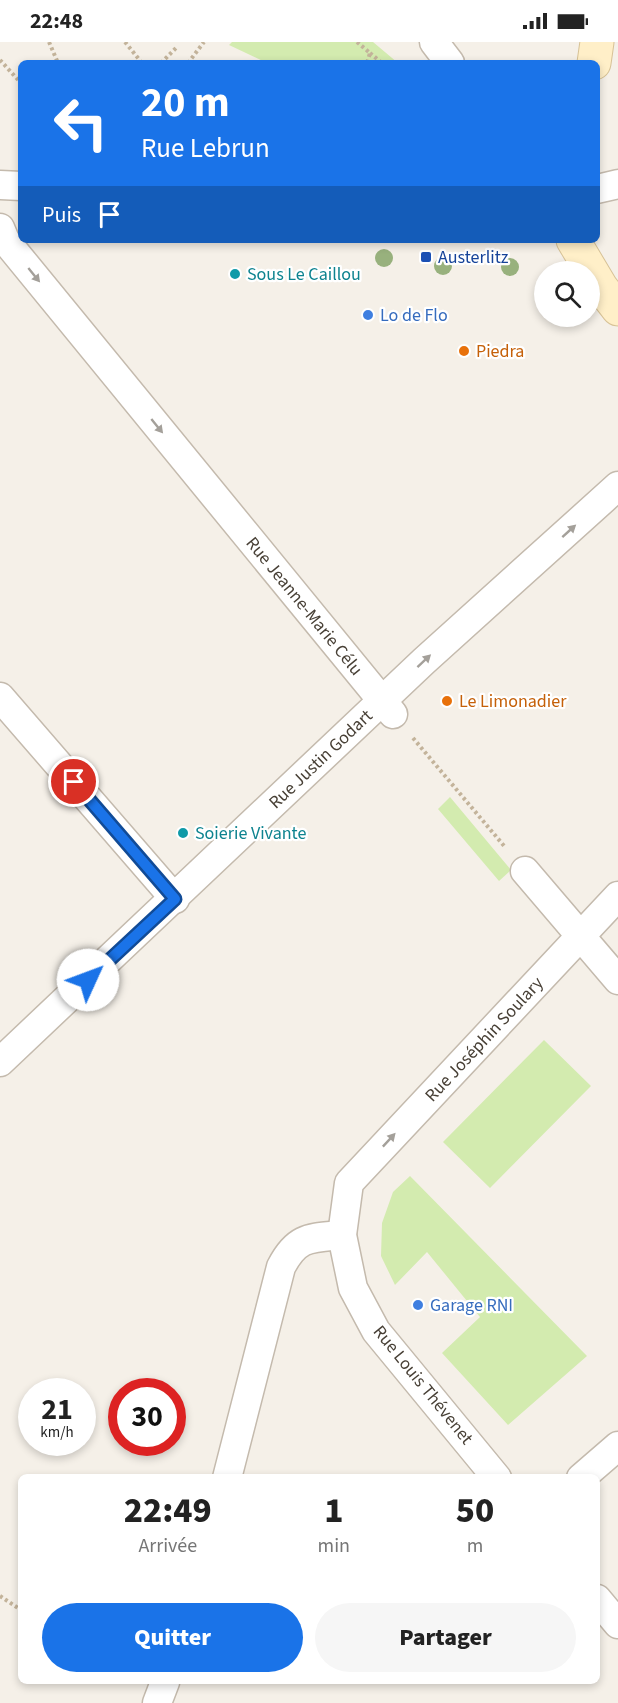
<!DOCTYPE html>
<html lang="fr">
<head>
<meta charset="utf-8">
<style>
  :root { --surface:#fff; --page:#f6f6f6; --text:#222; --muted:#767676; --accent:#1a73e8 }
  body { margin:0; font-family:"Source Sans 3",sans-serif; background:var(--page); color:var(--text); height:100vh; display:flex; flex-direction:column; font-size:22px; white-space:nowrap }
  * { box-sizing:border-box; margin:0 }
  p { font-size:20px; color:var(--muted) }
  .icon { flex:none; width:33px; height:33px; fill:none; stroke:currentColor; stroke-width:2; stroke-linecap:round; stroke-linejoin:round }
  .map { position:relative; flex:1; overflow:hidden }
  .details { position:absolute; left:18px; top:1432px; width:582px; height:210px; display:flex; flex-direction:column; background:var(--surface); border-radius:9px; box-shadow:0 3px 9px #0003 }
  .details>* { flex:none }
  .banner { position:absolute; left:18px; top:18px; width:582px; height:183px; border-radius:9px; box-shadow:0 3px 9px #0003; background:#1a73e8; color:#fff; overflow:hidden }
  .tools { position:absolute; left:534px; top:219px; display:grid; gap:12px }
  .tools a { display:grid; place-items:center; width:66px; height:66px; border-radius:50%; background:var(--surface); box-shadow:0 3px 9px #0003; font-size:30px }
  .speed { position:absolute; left:18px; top:1336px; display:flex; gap:12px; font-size:30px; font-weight:700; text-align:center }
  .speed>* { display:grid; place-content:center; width:78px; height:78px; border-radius:50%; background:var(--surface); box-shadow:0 3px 9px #0003; line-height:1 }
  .speed small { font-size:15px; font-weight:400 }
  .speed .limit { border:9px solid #d22; background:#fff; color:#111 }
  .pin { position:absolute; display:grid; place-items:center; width:51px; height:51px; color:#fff; margin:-26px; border:3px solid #fff; border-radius:50%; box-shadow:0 2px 6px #0007 }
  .me { position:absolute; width:66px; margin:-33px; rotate:47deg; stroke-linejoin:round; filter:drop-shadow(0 0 4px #0008) }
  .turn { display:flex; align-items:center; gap:21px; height:126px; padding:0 24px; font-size:27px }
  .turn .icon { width:78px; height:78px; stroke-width:2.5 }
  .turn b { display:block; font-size:42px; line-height:51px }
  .then { display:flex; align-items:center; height:57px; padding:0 24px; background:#0003; gap:12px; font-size:22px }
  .eta { display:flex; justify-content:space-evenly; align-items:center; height:102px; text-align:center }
  .eta b { font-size:36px; font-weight:800; line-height:42px }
  .action { display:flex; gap:12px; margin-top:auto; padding:12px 24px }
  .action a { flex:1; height:69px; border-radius:36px; background:var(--accent); color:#fff; font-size:24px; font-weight:800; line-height:69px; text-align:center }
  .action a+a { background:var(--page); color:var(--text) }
  .status { display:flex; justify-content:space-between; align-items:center; height:42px; padding:0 30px; background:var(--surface); direction:ltr }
  .status svg { height:16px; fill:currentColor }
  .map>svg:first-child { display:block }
  .green { fill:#d3ebaf }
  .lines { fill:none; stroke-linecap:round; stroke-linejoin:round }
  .street-casing { stroke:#c4baad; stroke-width:31 }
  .secondary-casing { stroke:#d7c296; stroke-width:35 }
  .path { stroke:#c3b39a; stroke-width:4; stroke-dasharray:3 3; stroke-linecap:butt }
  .street { stroke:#fff; stroke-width:28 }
  .secondary { stroke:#ffefc8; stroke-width:33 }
  .tree { fill:#98b17d }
  .oneway { fill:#a4a09a }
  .route-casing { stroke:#114b97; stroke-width:15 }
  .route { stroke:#1a73e8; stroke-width:10 }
  .transit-dot { fill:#1a4fb4; stroke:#fff; stroke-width:2 }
  .culture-dot { fill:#0f9aa8; stroke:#fff; stroke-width:2 }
  .shop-dot { fill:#3f7fe0; stroke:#fff; stroke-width:2 }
  .food-dot { fill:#e8710a; stroke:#fff; stroke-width:2 }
  .labels { text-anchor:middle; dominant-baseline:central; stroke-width:4.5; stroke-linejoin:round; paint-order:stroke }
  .transit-label { font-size:18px; fill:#164399; stroke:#fff; text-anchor:start }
  .culture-label { font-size:18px; fill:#0d838f; stroke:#fff; text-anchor:start }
  .shop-label { font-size:18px; fill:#366cbe; stroke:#fff; text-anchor:start }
  .food-label { font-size:18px; fill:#c56008; stroke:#fff; text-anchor:start }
  .street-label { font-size:18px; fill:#484036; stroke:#fff }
</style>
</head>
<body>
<div class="status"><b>22:48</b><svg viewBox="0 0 49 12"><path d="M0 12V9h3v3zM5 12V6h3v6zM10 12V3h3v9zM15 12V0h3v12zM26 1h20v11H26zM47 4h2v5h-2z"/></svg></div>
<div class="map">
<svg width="618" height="1661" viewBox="0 0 618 1661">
  <rect width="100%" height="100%" fill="#f5f0e8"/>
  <path class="green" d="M232 0H373L398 21H267L229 3Z
    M450 755 511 828 499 839 438 767Z
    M544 998 591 1044 490 1146 443 1100Z
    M410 1134 587 1314 508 1383 442 1311 480 1275 427 1210 395 1243 381 1214 382 1181 393 1150Z"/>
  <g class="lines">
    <defs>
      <g id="street">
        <path d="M434 0 450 21"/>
        <path d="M0 143 21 144"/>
        <path d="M597 147 618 142"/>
        <path id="s1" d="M0 186 5 198 393 672"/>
        <path d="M0 655 175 857"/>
        <path d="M525 829 618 938"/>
        <path id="s2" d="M0 1020 424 619 618 444"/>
        <path d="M227 1436 281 1225C297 1194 310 1196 342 1193"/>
        <path id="s3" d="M497 1436 376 1289 353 1246 342 1193 349 1141 618 854"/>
        <path d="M581 1436 618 1404"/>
        <path d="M597 1557 618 1582"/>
        <path d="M157 1661 165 1640"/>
      </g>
      <path id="secondary" d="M594 21 597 0
        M573 198 601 245 618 267"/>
    </defs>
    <use href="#street" class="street-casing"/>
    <use href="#secondary" class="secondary-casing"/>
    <path class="path" d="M49 0 58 21
      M125 0 142 21
      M357 0 370 11 367 21
      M370 11 382 21
      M0 18 21 41
      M161 21 177 5
      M188 21 204 0
      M413 696 505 805
      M0 1554 21 1568"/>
    <use href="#street" class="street"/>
    <use href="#secondary" class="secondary"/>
  </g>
  <g class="tree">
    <circle cx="384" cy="216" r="9"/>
    <circle cx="443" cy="224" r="9"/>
    <circle cx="510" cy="225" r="9"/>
  </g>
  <defs><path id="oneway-solid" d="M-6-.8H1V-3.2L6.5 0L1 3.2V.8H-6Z" transform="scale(1.5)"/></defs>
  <g class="oneway">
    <use href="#oneway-solid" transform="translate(34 233) rotate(51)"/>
    <use href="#oneway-solid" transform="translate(157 384) rotate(51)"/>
    <use href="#oneway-solid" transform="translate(569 489) rotate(-42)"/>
    <use href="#oneway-solid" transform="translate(424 619) rotate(-43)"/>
    <use href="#oneway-solid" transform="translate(389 1098) rotate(-47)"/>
  </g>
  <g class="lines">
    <defs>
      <path id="route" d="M74 740 175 857 88 938"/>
    </defs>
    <use href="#route" class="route-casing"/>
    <use href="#route" class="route"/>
  </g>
  <rect class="transit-dot" x="420" y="209" width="12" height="12" rx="3"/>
  <g class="culture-dot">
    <circle cx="235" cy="232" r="6"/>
    <circle cx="183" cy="791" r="6"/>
  </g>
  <g class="shop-dot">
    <circle cx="368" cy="273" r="6"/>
    <circle cx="418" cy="1263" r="6"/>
  </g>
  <g class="food-dot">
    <circle cx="464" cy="309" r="6"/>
    <circle cx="447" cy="659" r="6"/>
  </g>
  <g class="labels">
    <g class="transit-label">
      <text x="438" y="215">Austerlitz</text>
    </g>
    <g class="culture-label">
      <text x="247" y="232">Sous Le Caillou</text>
      <text x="195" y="791">Soierie Vivante</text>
    </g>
    <g class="shop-label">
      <text x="380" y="273">Lo de Flo</text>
      <text x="430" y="1263">Garage RNI</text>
    </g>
    <g class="food-label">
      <text x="476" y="309">Piedra</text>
      <text x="459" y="659">Le Limonadier</text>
    </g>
    <g class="street-label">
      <text stroke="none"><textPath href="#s1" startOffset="486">Rue Jeanne-Marie Célu</textPath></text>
      <text stroke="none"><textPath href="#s2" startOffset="441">Rue Justin Godart</textPath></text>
      <text stroke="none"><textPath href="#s3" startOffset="543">Rue Joséphin Soulary</textPath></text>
      <text transform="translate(423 1343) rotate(51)">Rue Louis Thévenet</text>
    </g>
  </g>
</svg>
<div class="tools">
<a><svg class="icon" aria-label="search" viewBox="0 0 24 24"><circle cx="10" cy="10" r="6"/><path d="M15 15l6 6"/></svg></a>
</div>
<div class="speed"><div>21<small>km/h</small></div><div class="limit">30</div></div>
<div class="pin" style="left:74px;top:740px;background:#d93025"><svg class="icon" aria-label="arrive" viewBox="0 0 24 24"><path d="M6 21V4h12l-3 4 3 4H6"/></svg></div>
<svg class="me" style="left:88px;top:938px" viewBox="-20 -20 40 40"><circle r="19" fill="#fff"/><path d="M0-13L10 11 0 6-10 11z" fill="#1a73e8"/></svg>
<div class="banner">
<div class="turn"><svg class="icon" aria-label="left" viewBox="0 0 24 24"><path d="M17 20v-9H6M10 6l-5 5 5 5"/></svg><div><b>20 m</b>Rue Lebrun</div></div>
<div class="then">Puis<svg class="icon" aria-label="arrive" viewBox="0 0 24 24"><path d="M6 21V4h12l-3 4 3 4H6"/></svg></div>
</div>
<section class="details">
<div class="eta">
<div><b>22:49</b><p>Arrivée</p></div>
<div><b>1</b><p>min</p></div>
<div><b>50</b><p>m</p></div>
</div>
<div class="action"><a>Quitter</a><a>Partager</a></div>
</section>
</div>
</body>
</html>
